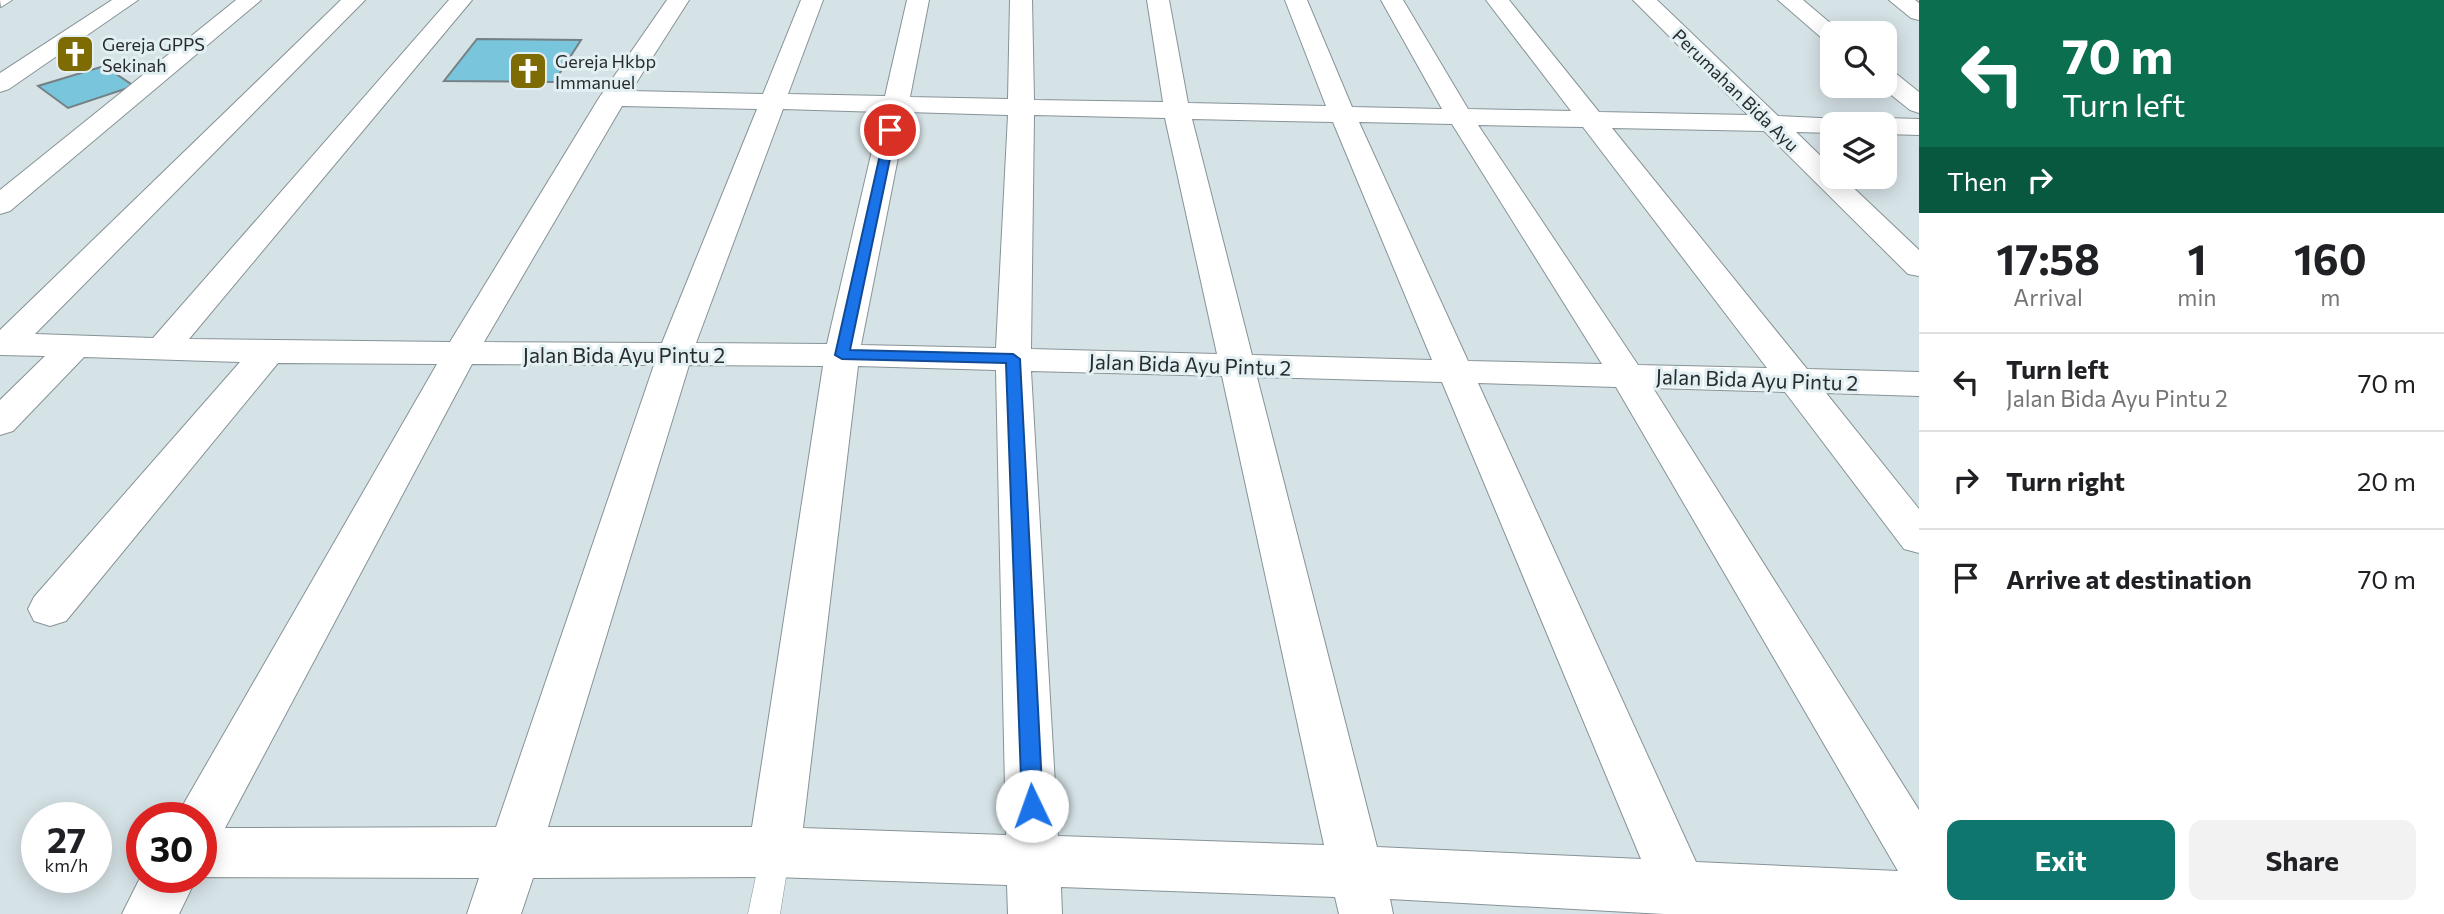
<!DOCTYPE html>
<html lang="en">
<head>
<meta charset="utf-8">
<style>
  :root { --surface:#fff; --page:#f2f2f2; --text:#202124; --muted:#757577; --line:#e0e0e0; --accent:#0f766e }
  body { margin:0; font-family:Commissioner,sans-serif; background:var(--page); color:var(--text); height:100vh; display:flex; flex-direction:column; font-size:26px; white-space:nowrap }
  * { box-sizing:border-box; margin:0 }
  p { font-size:23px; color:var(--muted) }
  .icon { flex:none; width:38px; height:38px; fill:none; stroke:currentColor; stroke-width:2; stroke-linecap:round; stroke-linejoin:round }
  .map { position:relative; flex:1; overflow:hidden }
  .drawer { display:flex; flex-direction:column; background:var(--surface); width:525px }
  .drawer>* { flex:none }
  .guide { background:#0b6e4f; color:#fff; overflow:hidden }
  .controls { position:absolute; left:1820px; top:21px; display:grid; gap:14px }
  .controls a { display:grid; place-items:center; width:77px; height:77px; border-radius:14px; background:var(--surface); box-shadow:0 4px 18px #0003; font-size:35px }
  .speed { position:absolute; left:21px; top:802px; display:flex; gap:14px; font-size:35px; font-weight:700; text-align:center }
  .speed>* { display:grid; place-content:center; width:91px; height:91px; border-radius:50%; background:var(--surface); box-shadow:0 4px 18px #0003; line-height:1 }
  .speed small { font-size:18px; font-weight:400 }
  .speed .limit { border:10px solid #d22; background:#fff; color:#111 }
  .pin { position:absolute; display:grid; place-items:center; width:60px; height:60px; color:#fff; margin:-30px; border:4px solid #fff; border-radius:50%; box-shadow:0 2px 7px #0007 }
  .me { position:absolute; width:77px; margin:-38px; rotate:357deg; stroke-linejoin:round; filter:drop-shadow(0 0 5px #0008) }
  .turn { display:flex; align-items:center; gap:24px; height:147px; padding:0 28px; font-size:32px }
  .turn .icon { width:91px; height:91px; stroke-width:2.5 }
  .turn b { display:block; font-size:49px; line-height:60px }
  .then { display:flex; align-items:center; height:66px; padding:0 28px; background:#0003; gap:14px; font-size:26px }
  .eta { display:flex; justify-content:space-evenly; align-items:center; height:119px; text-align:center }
  .eta b { font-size:42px; font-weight:700; line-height:49px }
  .cta { display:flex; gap:14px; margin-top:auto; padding:14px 28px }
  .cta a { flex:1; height:80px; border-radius:14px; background:var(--accent); color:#fff; font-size:28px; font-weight:700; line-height:80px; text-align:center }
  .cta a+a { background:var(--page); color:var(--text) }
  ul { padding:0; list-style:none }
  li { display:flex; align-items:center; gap:21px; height:98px; padding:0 28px; border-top:2px solid var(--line) }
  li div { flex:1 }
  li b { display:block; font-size:26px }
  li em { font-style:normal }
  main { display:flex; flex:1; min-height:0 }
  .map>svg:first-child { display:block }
  .building { fill:#78c5dc; stroke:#758084; stroke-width:2 }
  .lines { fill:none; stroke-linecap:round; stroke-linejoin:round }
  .service-casing { stroke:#879397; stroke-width:1 }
  .minor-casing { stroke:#879397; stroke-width:2 }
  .service { fill:#fff; fill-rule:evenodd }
  .minor { fill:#fff; fill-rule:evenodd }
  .route { fill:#1a73e8; stroke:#114b97; stroke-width:2 }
  .labels { text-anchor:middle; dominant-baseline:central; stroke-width:6; stroke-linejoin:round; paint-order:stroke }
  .far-poi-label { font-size:18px; fill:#282c2e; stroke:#e2eff3; text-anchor:start }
  .far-street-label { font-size:18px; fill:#282c2e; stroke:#e2eff3 }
  .street-label { font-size:21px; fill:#282c2e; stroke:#e2eff3 }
</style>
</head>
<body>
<main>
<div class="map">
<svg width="1919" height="914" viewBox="0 0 1919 914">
  <rect width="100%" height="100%" fill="#d5e2e6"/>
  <path class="building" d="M477 39 581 40 554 82 444 81Z
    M104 66 134 86 68 108 38 86Z"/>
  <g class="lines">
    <defs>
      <path id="service" d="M774 837 785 842 790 852 780 914H748L763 842Z"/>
      <path id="minor" d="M0 0H12L1 7Z
        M112 0H138L9 89 0 92V73Z
        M236 0H261L10 211 0 214V190Z
        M341 0H365L35 334 153 338 449 0H472L189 339 450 342 599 98 667 0H689L631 91 763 94 801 0H823L788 94 885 96 907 0H929L910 97 1008 99 1010 0H1032L1034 100 1163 102 1147 0H1169L1188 103 1326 106 1285 0H1307L1352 107 1442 109 1381 0H1403L1468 109 1571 111 1486 0H1509L1599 112 1748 115 1633 0H1657L1778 116 1841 119 1845 124H1832V133L1796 132 1832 167V177H1842L1919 250V276L1908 274 1764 131 1612 128 1807 369 1919 372V396L1826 393 1919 509V553L1904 549 1785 392 1653 388 1919 810V914H1664L1390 899 1393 914H1339L1335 897 1061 887 1062 914H1008L1007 885 774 877 533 878 521 914H467L479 878 197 877H201V817H177L183 805 437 364 278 363 66 621 50 626 34 621 28 609 34 597 240 362 84 357 13 431 0 435V400L45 356 0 355V330ZM622 106 757 109 662 343 484 342ZM783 109 881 112 827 344 696 343ZM907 112 1008 115 996 348 861 345ZM1034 115 1165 118 1217 354 1031 349ZM1192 119 1333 122 1432 360 1252 355ZM1359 122 1452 124 1602 364 1468 361ZM1478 125 1583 127 1767 368 1638 365ZM472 364 654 365 496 827 225 828ZM689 365 823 366 752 827H548ZM858 366 996 370 1006 835 803 828ZM1031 371 1222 376 1324 845 1058 836ZM1257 377 1442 382 1641 859 1377 847ZM1478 383 1616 387 1898 871 1696 862Z
        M1778 0H1803L1842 33H1832V42L1824 40Z
        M1889 0H1915L1919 3V20L1911 18Z
        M1885 70 1894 72 1919 92V113L1910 110 1880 86H1885Z
        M1885 118 1919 119V135L1885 134V124H1873Z
        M142 874V877H197L179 914H122Z"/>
    </defs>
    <use href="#service" class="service-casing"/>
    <use href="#minor" class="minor-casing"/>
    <use href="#service" class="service"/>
    <use href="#minor" class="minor"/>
  </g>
  <path class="route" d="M886 128 896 130 850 350 1013 354 1020 359 1043 806 1040 813 1032 815 1025 813 1022 806 1006 363 842 359 835 355Z"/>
  <defs>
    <symbol id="church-square" viewBox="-11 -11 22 22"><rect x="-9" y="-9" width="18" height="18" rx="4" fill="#7e6b04" stroke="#e2eff3"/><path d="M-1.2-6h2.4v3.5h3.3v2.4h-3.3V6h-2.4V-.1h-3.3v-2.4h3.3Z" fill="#fff"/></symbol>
  </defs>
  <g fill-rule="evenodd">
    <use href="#church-square" x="53" y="32" width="44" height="44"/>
    <use href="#church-square" x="506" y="49" width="44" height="44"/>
  </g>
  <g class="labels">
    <g class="far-poi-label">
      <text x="102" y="44">Gereja GPPS<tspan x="102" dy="21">Sekinah</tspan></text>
      <text x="555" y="61">Gereja Hkbp<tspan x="555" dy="21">Immanuel</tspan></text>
    </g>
    <g class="far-street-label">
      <text transform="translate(1736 90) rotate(44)">Perumahan Bida Ayu</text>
    </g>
    <g class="street-label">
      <text x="624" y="354">Jalan Bida Ayu Pintu 2</text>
      <text transform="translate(1190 364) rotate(2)">Jalan Bida Ayu Pintu 2</text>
      <text transform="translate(1757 379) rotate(2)">Jalan Bida Ayu Pintu 2</text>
    </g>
  </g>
</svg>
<div class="controls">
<a><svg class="icon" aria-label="search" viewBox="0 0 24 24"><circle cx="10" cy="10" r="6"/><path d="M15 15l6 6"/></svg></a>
<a><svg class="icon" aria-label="layers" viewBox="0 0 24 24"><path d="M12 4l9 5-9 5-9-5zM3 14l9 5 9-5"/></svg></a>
</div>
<div class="speed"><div>27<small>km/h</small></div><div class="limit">30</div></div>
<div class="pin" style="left:890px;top:130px;background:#d93025"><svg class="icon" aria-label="arrive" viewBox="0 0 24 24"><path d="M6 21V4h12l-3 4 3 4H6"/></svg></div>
<svg class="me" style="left:1032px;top:806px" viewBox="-20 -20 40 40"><circle r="19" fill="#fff"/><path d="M0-13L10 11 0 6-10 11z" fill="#1a73e8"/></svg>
</div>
<section class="drawer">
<div class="guide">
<div class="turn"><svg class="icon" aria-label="left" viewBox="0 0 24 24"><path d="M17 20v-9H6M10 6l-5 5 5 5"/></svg><div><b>70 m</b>Turn left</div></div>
<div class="then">Then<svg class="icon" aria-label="right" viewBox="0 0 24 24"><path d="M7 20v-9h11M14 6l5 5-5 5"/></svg></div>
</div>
<div class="eta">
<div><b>17:58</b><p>Arrival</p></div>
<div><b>1</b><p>min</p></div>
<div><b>160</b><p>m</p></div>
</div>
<ul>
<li><svg class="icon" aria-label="left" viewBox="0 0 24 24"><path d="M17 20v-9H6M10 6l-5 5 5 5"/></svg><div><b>Turn left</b><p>Jalan Bida Ayu Pintu 2</p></div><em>70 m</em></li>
<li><svg class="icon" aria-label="right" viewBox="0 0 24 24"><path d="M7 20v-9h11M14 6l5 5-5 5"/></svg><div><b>Turn right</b></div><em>20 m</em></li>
<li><svg class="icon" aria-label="arrive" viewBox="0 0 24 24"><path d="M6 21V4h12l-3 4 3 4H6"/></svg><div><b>Arrive at destination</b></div><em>70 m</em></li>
</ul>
<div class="cta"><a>Exit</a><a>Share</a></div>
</section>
</main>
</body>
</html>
